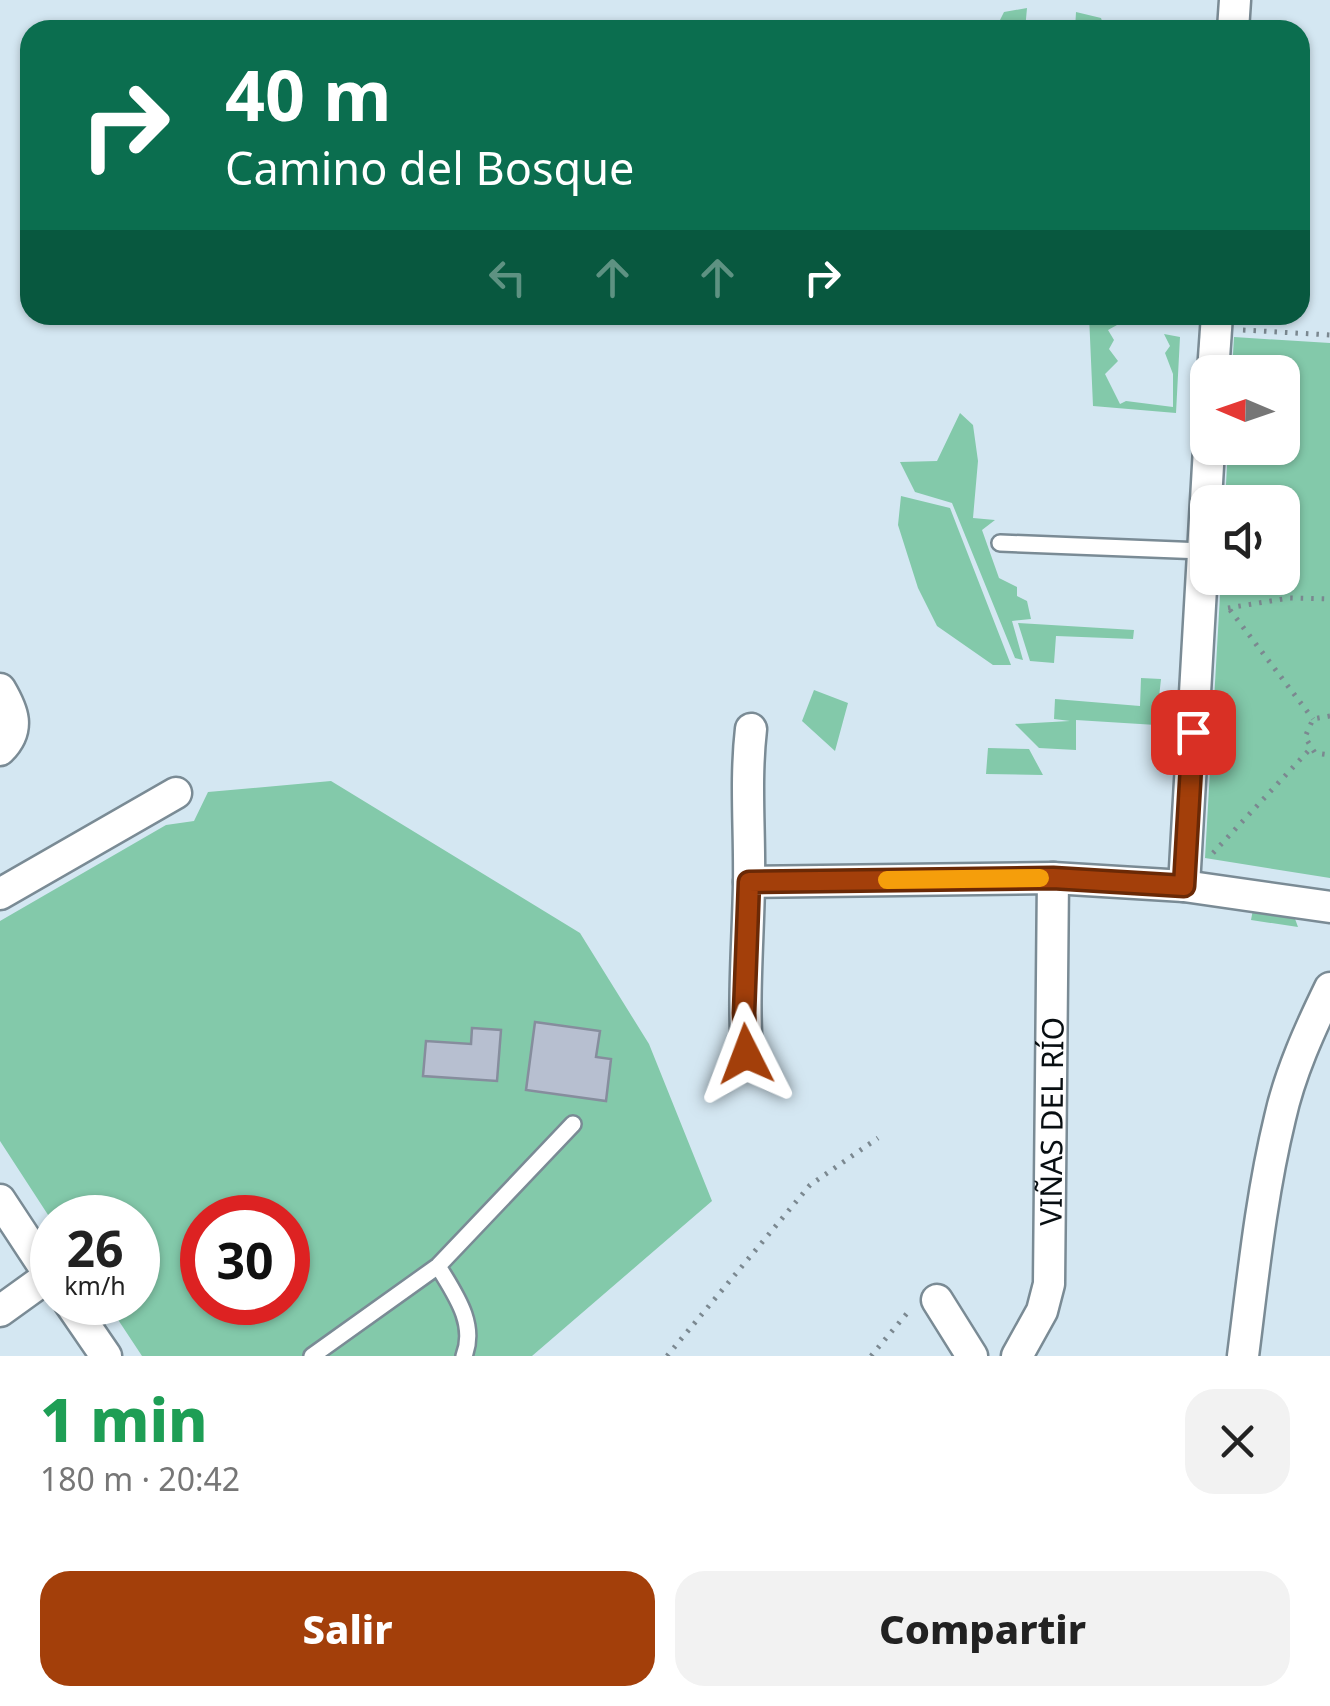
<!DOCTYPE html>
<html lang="es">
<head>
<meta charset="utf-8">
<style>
  :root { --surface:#fff; --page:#f2f2f2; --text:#222; --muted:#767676; --accent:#a33f0a }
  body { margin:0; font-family:"Noto Sans",sans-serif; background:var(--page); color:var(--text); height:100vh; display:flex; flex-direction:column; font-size:38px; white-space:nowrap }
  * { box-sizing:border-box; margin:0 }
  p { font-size:32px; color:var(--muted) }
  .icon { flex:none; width:55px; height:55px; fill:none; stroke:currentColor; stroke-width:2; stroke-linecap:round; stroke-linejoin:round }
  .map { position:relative; height:1356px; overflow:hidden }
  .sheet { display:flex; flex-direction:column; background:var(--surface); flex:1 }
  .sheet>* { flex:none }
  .guide { position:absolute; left:20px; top:20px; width:1290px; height:305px; border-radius:30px; box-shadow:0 2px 8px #0004; background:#0b6e4f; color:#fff; overflow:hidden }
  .needle { width:65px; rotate:272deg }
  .buttons { position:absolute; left:1190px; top:355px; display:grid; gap:20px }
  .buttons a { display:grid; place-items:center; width:110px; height:110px; border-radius:20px; background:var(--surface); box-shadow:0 2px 8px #0004; font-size:50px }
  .speed { position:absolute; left:30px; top:1195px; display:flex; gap:20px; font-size:50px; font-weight:700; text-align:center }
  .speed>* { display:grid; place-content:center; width:130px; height:130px; border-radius:50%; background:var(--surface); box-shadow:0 2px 8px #0004; line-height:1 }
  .speed small { font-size:25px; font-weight:400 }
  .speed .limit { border:15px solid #d22; background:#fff; color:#111 }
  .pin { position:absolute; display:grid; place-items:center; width:85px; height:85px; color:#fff; margin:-42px; border-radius:20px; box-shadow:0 5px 15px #0006 }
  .me { position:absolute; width:110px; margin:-55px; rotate:357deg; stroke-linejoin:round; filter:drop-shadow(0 0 8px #0008) }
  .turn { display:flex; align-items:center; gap:35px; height:210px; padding:0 40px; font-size:45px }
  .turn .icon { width:130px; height:130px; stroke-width:2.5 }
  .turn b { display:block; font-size:70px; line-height:85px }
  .lanes { display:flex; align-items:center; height:95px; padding:0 40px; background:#0003; justify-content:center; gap:50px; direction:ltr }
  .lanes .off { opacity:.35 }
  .round { display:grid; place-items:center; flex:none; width:105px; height:105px; border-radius:30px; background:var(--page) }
  .overview { display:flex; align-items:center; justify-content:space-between; height:170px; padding:0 40px }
  h1 { font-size:60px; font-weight:800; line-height:75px; color:#1e9e55 }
  .cta { display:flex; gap:20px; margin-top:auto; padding:20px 40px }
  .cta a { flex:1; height:115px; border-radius:30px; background:var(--accent); color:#fff; font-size:40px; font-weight:800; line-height:115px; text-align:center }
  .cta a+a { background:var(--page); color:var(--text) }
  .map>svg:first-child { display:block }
  .green { fill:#83c9aa; fill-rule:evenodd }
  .building { fill:#b7bfd0; stroke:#868d9d; stroke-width:2.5 }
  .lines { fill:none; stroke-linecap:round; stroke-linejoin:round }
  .lane-casing { stroke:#7a8b95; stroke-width:20 }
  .street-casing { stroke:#7a8b95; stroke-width:35 }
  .path { stroke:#7b8890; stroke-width:5; stroke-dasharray:2.5 8; stroke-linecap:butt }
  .lane { stroke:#fff; stroke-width:15 }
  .street { stroke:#fff; stroke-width:30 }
  .route-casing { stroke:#6a2906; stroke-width:25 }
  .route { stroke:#a33f0a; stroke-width:18 }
  .slow { stroke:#f59e0b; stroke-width:18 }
  .labels { text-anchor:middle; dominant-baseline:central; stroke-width:8; stroke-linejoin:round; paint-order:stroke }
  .street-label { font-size:30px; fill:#080e11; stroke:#e4f3fc }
</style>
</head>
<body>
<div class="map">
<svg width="1330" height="1356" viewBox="0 0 1330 1356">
  <rect width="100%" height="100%" fill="#d4e7f2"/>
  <path class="green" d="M1027 8 1025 30H995L1004 12Z
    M1076 12 1101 18 1105 30H1075Z
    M1089 315 1114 316 1117 325 1108 330 1114 340 1109 349 1118 361 1105 374 1120 404 1126 401 1173 407V374L1165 353 1170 346 1164 334 1180 337 1176 413 1093 406Z
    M1234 337 1330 343V878L1205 858 1221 578H1282V502H1225L1228 448H1282V372H1232Z
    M960 413 973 425 978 461 973 518 995 520 982 530 999 578 1017 587V596L1027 601 1031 619 1012 621 1023 660 1015 658 952 503 915 492 900 462 937 461Z
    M901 496 950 508 1011 665H993L937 626 918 588 898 525Z
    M1018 623 1134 630 1133 639 1056 636 1054 663 1030 661Z
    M1141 678 1161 679 1156 725 1076 720V750L1039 748 1015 724 1070 721 1054 719 1055 699 1140 706Z
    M814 690 848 703 835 751 802 721Z
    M988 748 1029 749 1043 775 986 774Z
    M331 781 580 933 649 1044 712 1201 532 1356H142L107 1303 138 1302V1218H52V1221L0 1141V921L166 825 194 821 208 792ZM202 1218H288V1302H202Z
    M1255 899 1290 905 1298 927 1251 920Z"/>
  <path class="building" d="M535 1022 600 1031 596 1057 611 1059 606 1101 526 1090Z
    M472 1028 501 1030 497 1081 423 1076 426 1041 471 1044Z"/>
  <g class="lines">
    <defs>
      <path id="lane" d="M1000 543 1203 551
        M438 1266C454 1293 477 1323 464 1356
        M312 1356 438 1266 573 1124"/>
      <g id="street">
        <path d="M1233 30 1235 0"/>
        <path d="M1213 372 1217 315"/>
        <path d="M0 689C13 711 21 729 0 750"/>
        <path d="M749 882 1053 878 1184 886 1330 907"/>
        <path d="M1184 886 1209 448"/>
        <path d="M0 894 176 793"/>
        <path d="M747 1054C743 997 748 941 749 884 750 832 745 781 751 729"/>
        <path d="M0 1200 52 1279"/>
        <path d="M937 1300 972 1356"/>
        <path d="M69 1302 106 1356"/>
        <path d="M0 1311 50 1275"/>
        <path id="s1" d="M1017 1356 1042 1311 1049 1284 1053 878"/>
        <path d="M1243 1356C1253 1277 1261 1196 1280 1118 1290 1073 1310 1029 1330 988"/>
      </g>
    </defs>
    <use href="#lane" class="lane-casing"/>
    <use href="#street" class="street-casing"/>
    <path class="path" d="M1243 330 1330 335
      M1228 608 1289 598 1330 599
      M1230 610 1313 719
      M1330 716 1313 719 1305 737 1315 753 1330 755
      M1213 853 1310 749
      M667 1356 810 1185 878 1138
      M871 1356 909 1311"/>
    <use href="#lane" class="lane"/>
    <use href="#street" class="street"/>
  </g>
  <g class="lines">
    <defs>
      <path id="route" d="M746 1054 744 1013 749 882 1053 878 1184 886 1193 732"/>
    </defs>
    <use href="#route" class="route-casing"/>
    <use href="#route" class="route"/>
    <path class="slow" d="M887 880 1040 878"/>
  </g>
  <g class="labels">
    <g class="street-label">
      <text stroke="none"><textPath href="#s1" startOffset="242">VIÑAS DEL RÍO</textPath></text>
    </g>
  </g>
</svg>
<div class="buttons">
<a><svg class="needle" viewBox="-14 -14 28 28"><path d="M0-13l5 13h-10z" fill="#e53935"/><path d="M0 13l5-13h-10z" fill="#767676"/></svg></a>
<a><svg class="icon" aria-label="sound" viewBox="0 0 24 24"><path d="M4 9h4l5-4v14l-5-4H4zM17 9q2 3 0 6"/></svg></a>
</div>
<div class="speed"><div>26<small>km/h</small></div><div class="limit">30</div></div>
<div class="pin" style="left:1193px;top:732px;background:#d93025"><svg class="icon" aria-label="arrive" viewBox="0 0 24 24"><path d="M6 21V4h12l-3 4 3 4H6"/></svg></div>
<svg class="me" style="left:746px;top:1054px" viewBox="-20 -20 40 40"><path d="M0-17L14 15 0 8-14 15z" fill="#a33f0a" stroke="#fff" stroke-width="4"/></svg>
<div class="guide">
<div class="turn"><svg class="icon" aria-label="right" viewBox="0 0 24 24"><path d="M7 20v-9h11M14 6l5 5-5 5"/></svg><div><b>40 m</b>Camino del Bosque</div></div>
<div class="lanes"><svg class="icon off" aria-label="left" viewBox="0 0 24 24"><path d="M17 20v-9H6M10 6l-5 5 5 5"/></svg><svg class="icon off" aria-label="ahead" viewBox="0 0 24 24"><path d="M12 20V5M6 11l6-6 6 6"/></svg><svg class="icon off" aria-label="ahead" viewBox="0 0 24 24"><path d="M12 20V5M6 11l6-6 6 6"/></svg><svg class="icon" aria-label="right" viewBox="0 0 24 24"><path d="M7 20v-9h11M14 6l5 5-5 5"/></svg></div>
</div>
</div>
<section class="sheet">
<div class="overview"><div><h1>1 min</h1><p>180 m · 20:42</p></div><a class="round"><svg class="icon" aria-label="close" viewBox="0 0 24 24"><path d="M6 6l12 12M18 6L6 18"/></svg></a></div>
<div class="cta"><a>Salir</a><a>Compartir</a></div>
</section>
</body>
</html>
